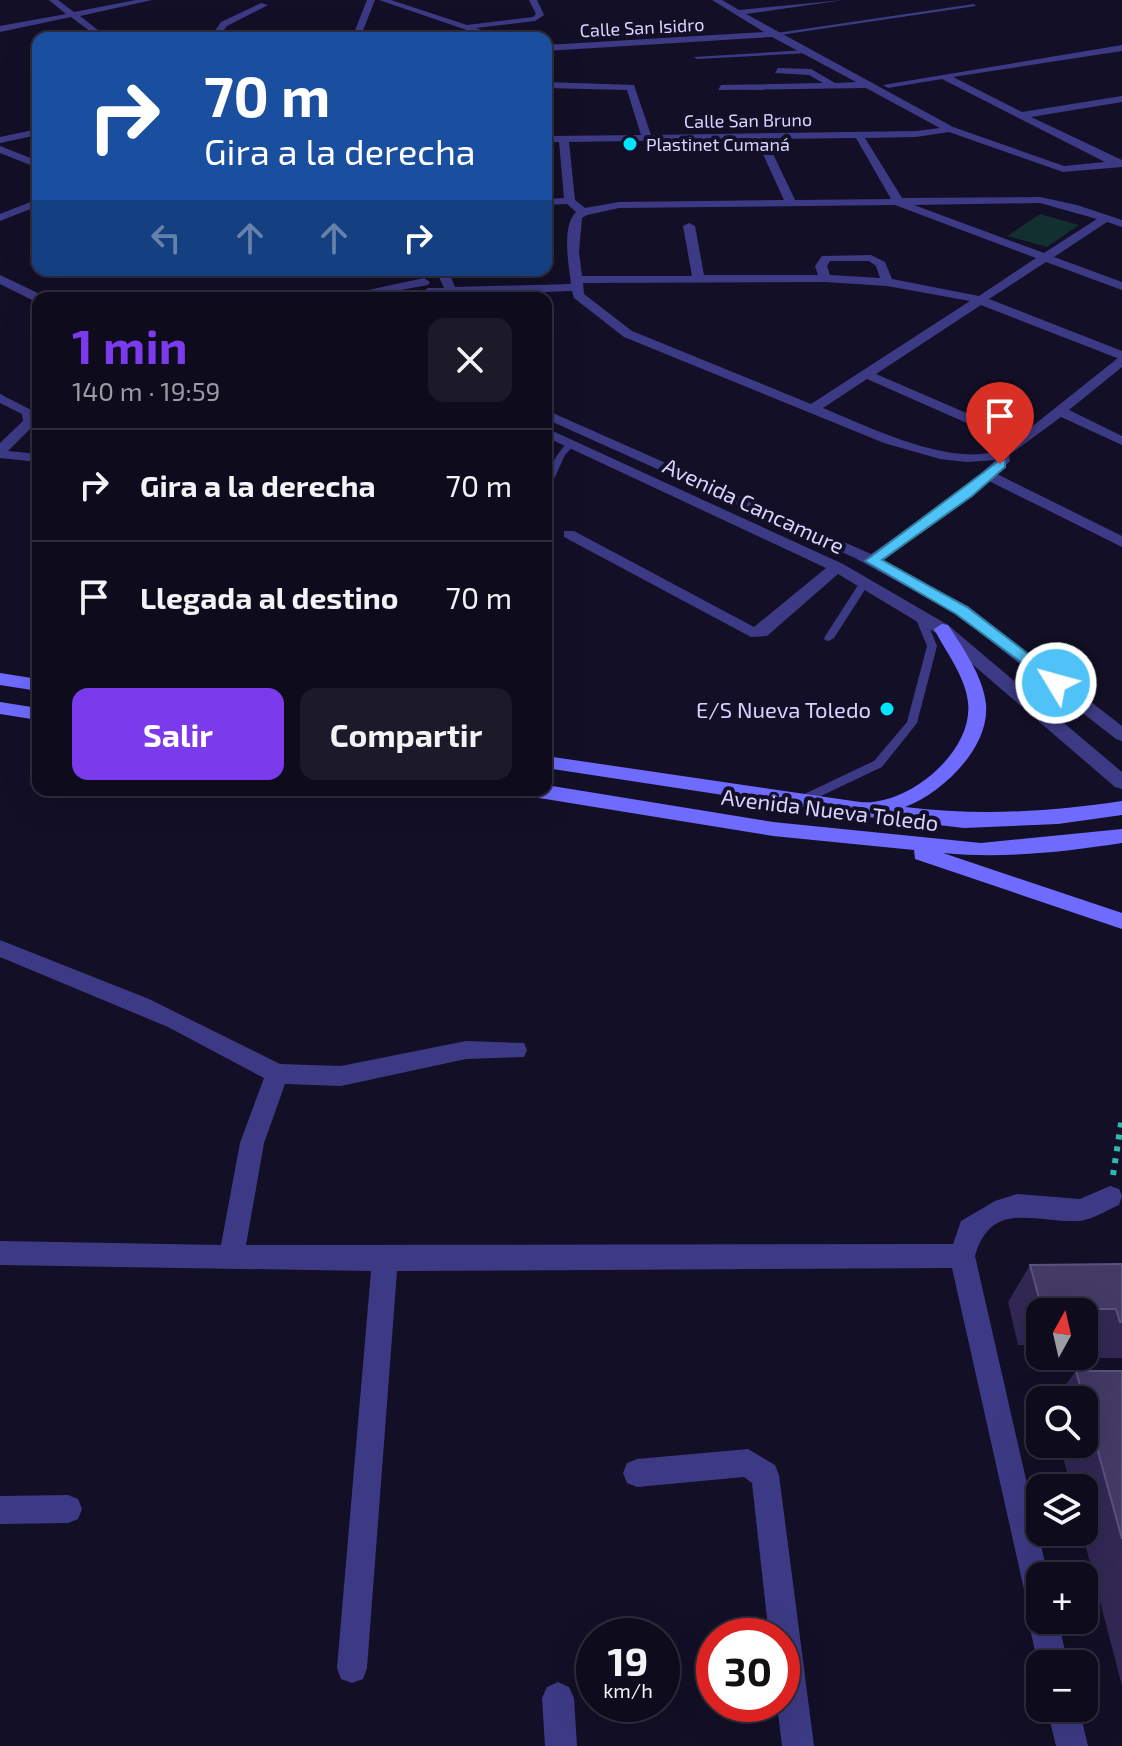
<!DOCTYPE html>
<html lang="es">
<head>
<meta charset="utf-8">
<style>
  :root { --surface:#0e0b1c; --page:#1c1929; --text:#f1f3f6; --muted:#9b9ba3; --line:#2e2b3b; --accent:#7c3aed }
  body { margin:0; font-family:"Exo 2",sans-serif; background:var(--page); color:var(--text); height:100vh; display:flex; flex-direction:column; font-size:30px; white-space:nowrap }
  * { box-sizing:border-box; margin:0 }
  p { font-size:26px; color:var(--muted) }
  .icon { flex:none; width:44px; height:44px; fill:none; stroke:currentColor; stroke-width:2; stroke-linecap:round; stroke-linejoin:round }
  .map { position:relative; flex:1; overflow:hidden }
  .side { position:absolute; left:32px; top:292px; width:520px; height:504px; display:flex; flex-direction:column; background:var(--surface); border-radius:16px; box-shadow:0 8px 32px #0002,0 0 0 2px var(--line) }
  .side>* { flex:none }
  .banner { position:absolute; left:32px; top:32px; width:520px; height:244px; border-radius:16px; box-shadow:0 8px 32px #0002,0 0 0 2px var(--line); background:#1a4fa0; color:#fff; overflow:hidden }
  .needle { width:52px; rotate:8deg }
  .tools { position:absolute; left:1026px; top:1298px; display:grid; gap:16px }
  .tools a { display:grid; place-items:center; width:72px; height:72px; border-radius:16px; background:var(--surface); box-shadow:0 8px 32px #0002,0 0 0 2px var(--line); font-size:40px }
  .speed { position:absolute; left:576px; top:1618px; display:flex; gap:16px; font-size:40px; font-weight:700; text-align:center }
  .speed>* { display:grid; place-content:center; width:104px; height:104px; border-radius:50%; background:var(--surface); box-shadow:0 8px 32px #0002,0 0 0 2px var(--line); line-height:1 }
  .speed small { font-size:20px; font-weight:400 }
  .speed .limit { border:12px solid #d22; background:#fff; color:#111 }
  .pin { position:absolute; display:grid; place-items:center; width:68px; height:68px; color:#fff; margin:-82px -34px; border-radius:50% 50% 50% 0; rotate:-45deg; box-shadow:0 0 8px #0007 }
  .pin .icon { rotate:45deg }
  .me { position:absolute; width:88px; margin:-44px; rotate:307deg; stroke-linejoin:round; filter:drop-shadow(0 0 6px #0008) }
  .turn { display:flex; align-items:center; gap:28px; height:168px; padding:0 40px; font-size:36px }
  .turn .icon { width:104px; height:104px; stroke-width:2.5 }
  .turn b { display:block; font-size:56px; line-height:68px }
  .lanes { display:flex; align-items:center; height:76px; padding:0 40px; background:#0003; justify-content:center; gap:40px; direction:ltr }
  .lanes .off { opacity:.35 }
  .round { display:grid; place-items:center; flex:none; width:84px; height:84px; border-radius:16px; background:var(--page) }
  .head { display:flex; align-items:center; justify-content:space-between; height:136px; padding:0 40px }
  h1 { font-size:48px; font-weight:700; line-height:60px; color:var(--accent) }
  .button { display:flex; gap:16px; margin-top:auto; padding:16px 40px }
  .button a { flex:1; height:92px; border-radius:16px; background:var(--accent); color:#fff; font-size:32px; font-weight:700; line-height:92px; text-align:center }
  .button a+a { background:var(--page); color:var(--text) }
  ul { padding:0; list-style:none }
  li { display:flex; align-items:center; gap:24px; height:112px; padding:0 40px; border-top:2px solid var(--line) }
  li div { flex:1 }
  li b { display:block; font-size:30px }
  li em { font-style:normal }
  .map>svg:first-child { display:block }
  .green { fill:#12302f }
  .lines { fill:none; stroke-linecap:round; stroke-linejoin:round }
  .path { stroke:#2fb8b0; stroke-width:6; stroke-dasharray:5 7; stroke-linecap:butt }
  .service { fill:#3d3a85; fill-rule:evenodd }
  .minor { fill:#3d3a85; fill-rule:evenodd }
  .secondary { fill:#6f6bff; fill-rule:evenodd }
  .wall { fill:#312854 }
  .building { fill:#433a66; stroke:#5a527e; stroke-width:2 }
  .route { fill:#4fc3f7; stroke:#337fa1; stroke-width:2 }
  .poi-dot { fill:#00e5ff; stroke:#130f26; stroke-width:3 }
  .labels { text-anchor:middle; dominant-baseline:central; stroke-width:8; stroke-linejoin:round; paint-order:stroke }
  .far-street-label { font-size:18px; fill:#d9d4ff; stroke:#130f26 }
  .far-poi-label { font-size:18px; fill:#d9d4ff; stroke:#130f26; text-anchor:start }
  .street-label { font-size:22px; fill:#d9d4ff; stroke:#130f26 }
  .poi-label { font-size:22px; fill:#d9d4ff; stroke:#130f26; text-anchor:end }
</style>
</head>
<body>
<div class="map">
<svg width="1122" height="1746" viewBox="0 0 1122 1746">
  <rect width="100%" height="100%" fill="#130f26"/>
  <path class="green" d="M1040 214 1079 225 1047 247 1007 236Z"/>
  <g class="lines">
    <path class="path" d="M1113 1175 1122 1117"/>
    <path class="service" d="M974 4 976 6 773 36 770 34Z
      M806 50 808 53 697 59 694 57Z
      M569 441 576 443 565 455 550 488 546 491C546 471 555 455 569 441Z
      M865 579 870 582 834 638 829 641 825 640 824 638 860 582Z
      M918 609 923 612 937 646 917 723 882 767 806 803H798L796 800 798 797 874 761 907 722 927 646 913 612Z"/>
    <path class="minor" d="M49 0H58L74 12 136 0H152L80 16 108 38H99L71 17 0 32V26L66 14Z
      M367 0H375L360 38H352Z
      M379 0H391L467 25 533 17 536 14 529 0H537L544 15 535 21 476 28 502 38H490Z
      M712 0H722L739 10 844 0 746 14 953 127 1064 166 1105 162 942 79 888 88 883 85 1122 45V51L953 77 1022 112 1122 96V102L1031 117 1122 160V167L1063 172 949 132 916 137 865 138 902 198 1040 197 1077 205 1122 220V227L1107 222 1054 257 1122 282V290L1046 262 989 299 1122 351V367L1069 410 1122 436V445L1061 417 1009 455 1010 461 997 474 1122 536V547L989 481 883 561 968 606 1122 726V741L1116 739 956 614 855 558 546 419V410L871 554 962 490 996 460 967 462 940 459 884 443 624 337 574 298 572 291 459 295 460 298 428 296 422 292 428 288H444L436 270H448L455 287 571 284C569 265 561 227 576 212L567 204 546 205V199L564 198 559 142H546V136L641 135 627 90 546 88V82L634 85 651 135 916 131 940 128 866 88 718 90 721 85 823 83 809 75 775 73 778 68 811 69 835 83 856 82 772 37 546 51V45L764 32ZM856 138 891 199 795 200 766 139ZM756 139 784 200 619 202 585 208 575 200 569 142ZM1040 203 1097 219 1044 253 914 205ZM895 205 1036 258 979 296 892 279 885 262 871 255 822 256 815 266 818 275H704L695 226 689 223 683 226 692 276H582L579 252 582 218 587 215 619 208ZM830 261H869L876 266 880 278 830 275 827 266ZM825 282 887 286 970 301 811 404 632 331 584 294 583 283ZM981 305 1117 358H1118L1020 436 876 374ZM867 379 1012 443C968 477 867 426 823 408Z
      M261 3 268 5 227 26 218 38H210L221 22Z
      M38 129V135L0 143V137Z
      M0 146 38 161V168L0 153Z
      M38 199V206L0 221V214Z
      M0 275 42 295 44 298 34 301 0 284Z
      M424 278 430 282 428 285 357 298H331Z
      M0 394 35 412 37 422 8 451 38 454V462L0 458V443L23 421 22 414 0 403Z
      M546 428 843 564 948 625 1122 772V789L1115 787 936 633 838 574 767 636 751 637 564 537V531H574L754 627 826 568 546 437Z
      M0 940 149 999 280 1064 341 1066 466 1041 524 1043 527 1050 524 1057 466 1059 341 1086 285 1084 264 1143 246 1245 953 1244 961 1221 995 1201 1017 1194 1080 1199 1110 1186 1119 1189 1122 1196 1119 1205C1107 1210 1092 1220 1079 1221 1036 1223 991 1199 975 1256L1048 1576H1040V1620H1058L1068 1664H1040V1670L1038 1664 1028 1620 1030 1616 952 1268 397 1271 367 1668 363 1679 352 1683 341 1679 337 1668 371 1271 0 1265V1241L221 1245 240 1143 264 1078 168 1027 0 957Z
      M748 1449 775 1465 779 1475 814 1746H782L777 1704H782V1636H769L752 1483 744 1477 637 1487 627 1483 623 1473 627 1463 637 1459Z
      M68 1495 78 1499 82 1509 78 1519 68 1523 0 1524V1496Z
      M558 1682 569 1687 574 1698 577 1746H545L542 1698 547 1687Z
      M1047 1708H1079L1088 1746H1056Z"/>
    <path class="secondary" d="M942 624 948 625C963 648 983 676 986 704 990 748 942 793 905 807 980 816 1048 812 1122 801V815L1058 824 964 828 860 816 546 768V756L860 802C906 807 974 753 968 702 965 676 946 652 934 629Z
      M0 673 38 679V691L0 685Z
      M0 702 38 708V720L0 714Z
      M546 785 773 822 981 843 1122 829V843C1063 852 1003 859 943 853L1122 913V929L915 859 914 850 773 836 533 797 524 790H546Z"/>
  </g>
  <path class="wall" d="M1122 1264V1358H1093L1089 1345H1084V1312H1040V1345H1018L1008 1302 1030 1265Z
    M1076 1371H1122V1686L1082 1532H1084V1488H1071L1060 1444H1084V1400H1054Z"/>
  <path class="building" d="M1122 1264V1322H1120L1116 1309H1042L1030 1265Z
    M1076 1371H1122V1539L1084 1400Z"/>
  <path class="route" d="M1000 460 1005 461V467L972 496 882 560 967 607 1061 679V686L1056 688 956 614 865 561Z"/>
  <g class="poi-dot">
    <circle cx="630" cy="144" r="8"/>
    <circle cx="887" cy="709" r="8"/>
  </g>
  <g class="labels">
    <g class="far-street-label">
      <text transform="translate(642 27) rotate(-3)">Calle San Isidro</text>
      <text transform="translate(748 120) rotate(-1)">Calle San Bruno</text>
    </g>
    <g class="far-poi-label">
      <text x="646" y="144">Plastinet Cumaná</text>
    </g>
    <g class="street-label">
      <text transform="translate(754 505) rotate(25)">Avenida Cancamure</text>
      <text transform="translate(830 809) rotate(7)">Avenida Nueva Toledo</text>
    </g>
    <g class="poi-label">
      <text x="871" y="709">E/S Nueva Toledo</text>
    </g>
  </g>
</svg>
<div class="tools">
<a><svg class="needle" viewBox="-14 -14 28 28"><path d="M0-13l5 13h-10z" fill="#e53935"/><path d="M0 13l5-13h-10z" fill="#9b9ba3"/></svg></a>
<a><svg class="icon" aria-label="search" viewBox="0 0 24 24"><circle cx="10" cy="10" r="6"/><path d="M15 15l6 6"/></svg></a>
<a><svg class="icon" aria-label="layers" viewBox="0 0 24 24"><path d="M12 4l9 5-9 5-9-5zM3 14l9 5 9-5"/></svg></a>
<a>+</a>
<a>−</a>
</div>
<div class="speed"><div>19<small>km/h</small></div><div class="limit">30</div></div>
<div class="pin" style="left:1000px;top:464px;background:#d93025"><svg class="icon" aria-label="arrive" viewBox="0 0 24 24"><path d="M6 21V4h12l-3 4 3 4H6"/></svg></div>
<svg class="me" style="left:1056px;top:683px" viewBox="-20 -20 40 40"><circle r="17" fill="#4fc3f7" stroke="#fff" stroke-width="3"/><path d="M0-11L8 9 0 5-8 9z" fill="#fff"/></svg>
<div class="banner">
<div class="turn"><svg class="icon" aria-label="right" viewBox="0 0 24 24"><path d="M7 20v-9h11M14 6l5 5-5 5"/></svg><div><b>70 m</b>Gira a la derecha</div></div>
<div class="lanes"><svg class="icon off" aria-label="left" viewBox="0 0 24 24"><path d="M17 20v-9H6M10 6l-5 5 5 5"/></svg><svg class="icon off" aria-label="ahead" viewBox="0 0 24 24"><path d="M12 20V5M6 11l6-6 6 6"/></svg><svg class="icon off" aria-label="ahead" viewBox="0 0 24 24"><path d="M12 20V5M6 11l6-6 6 6"/></svg><svg class="icon" aria-label="right" viewBox="0 0 24 24"><path d="M7 20v-9h11M14 6l5 5-5 5"/></svg></div>
</div>
<section class="side">
<div class="head"><div><h1>1 min</h1><p>140 m · 19:59</p></div><a class="round"><svg class="icon" aria-label="close" viewBox="0 0 24 24"><path d="M6 6l12 12M18 6L6 18"/></svg></a></div>
<ul>
<li><svg class="icon" aria-label="right" viewBox="0 0 24 24"><path d="M7 20v-9h11M14 6l5 5-5 5"/></svg><div><b>Gira a la derecha</b></div><em>70 m</em></li>
<li><svg class="icon" aria-label="arrive" viewBox="0 0 24 24"><path d="M6 21V4h12l-3 4 3 4H6"/></svg><div><b>Llegada al destino</b></div><em>70 m</em></li>
</ul>
<div class="button"><a>Salir</a><a>Compartir</a></div>
</section>
</div>
</body>
</html>
